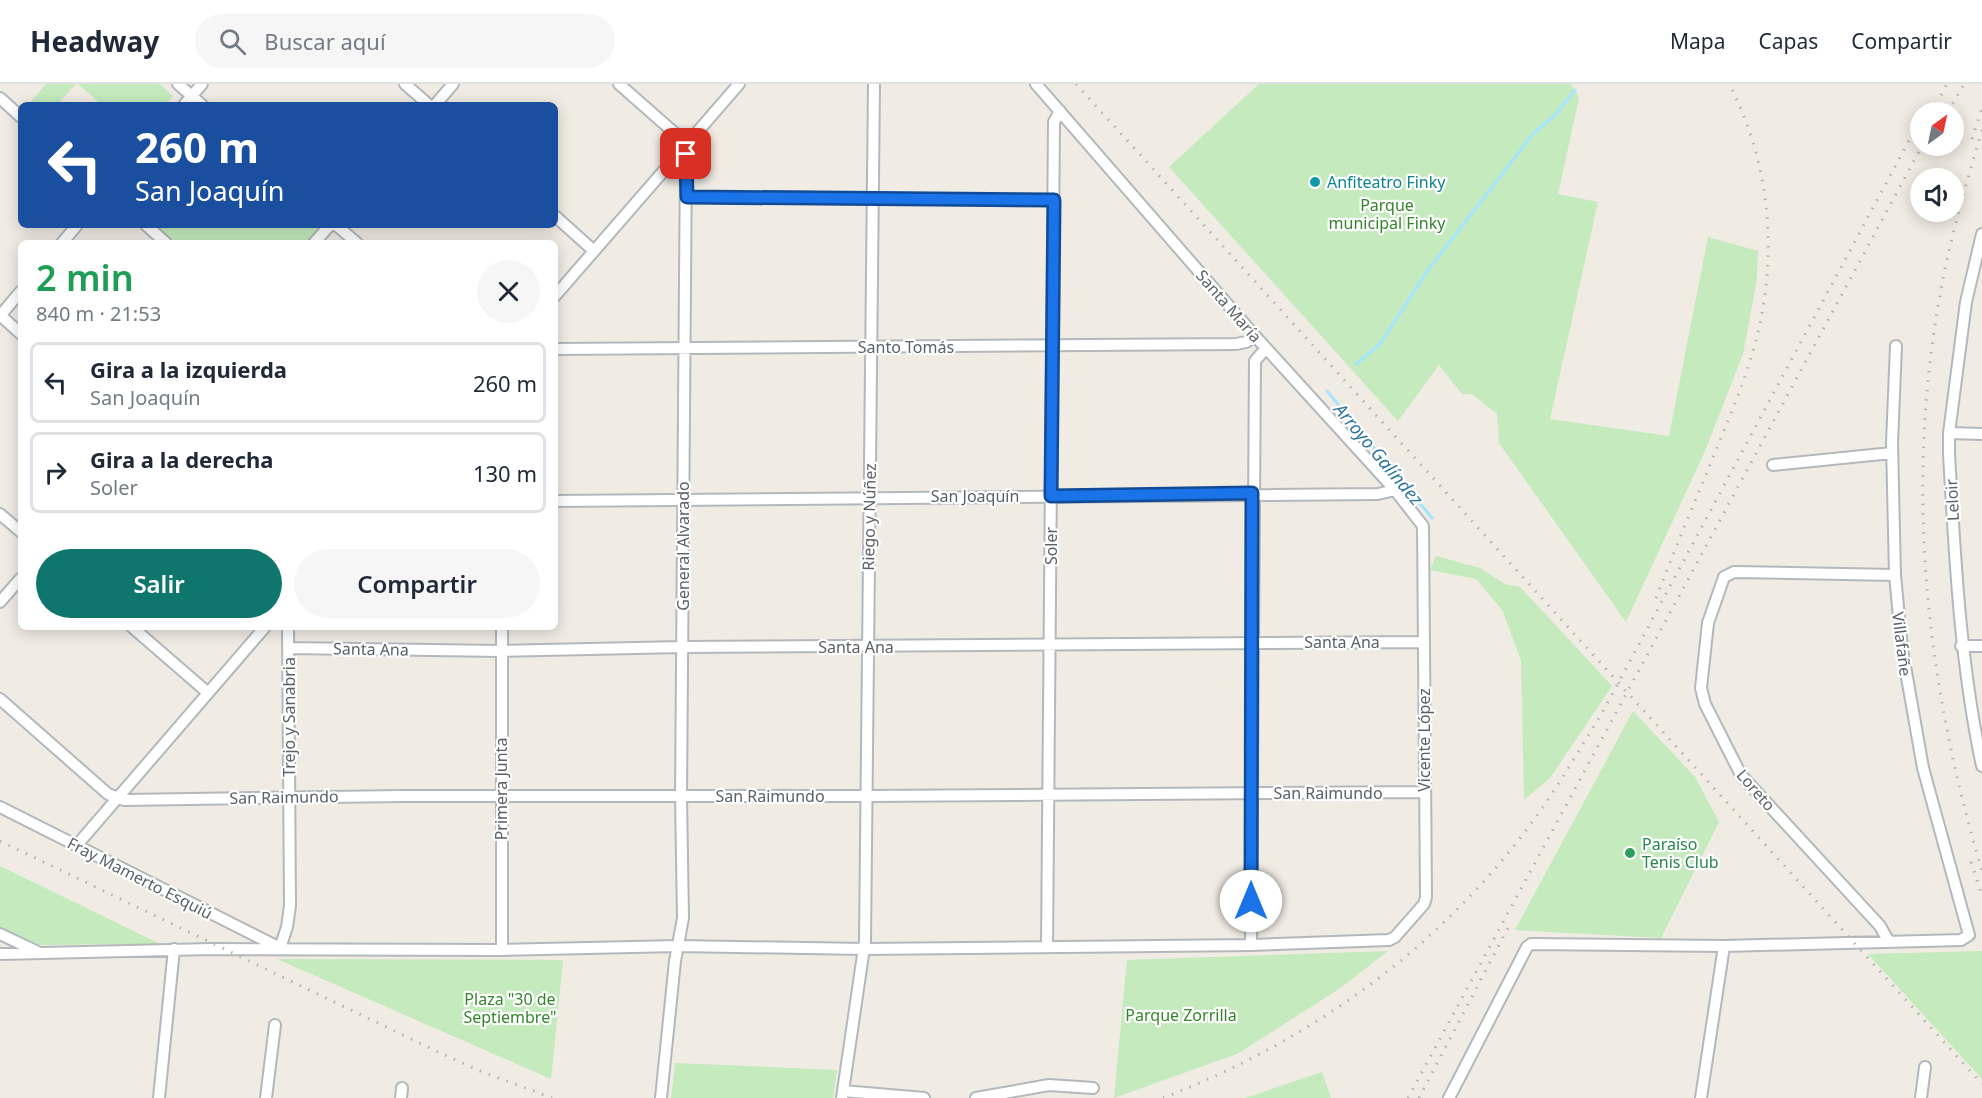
<!DOCTYPE html>
<html lang="es">
<head>
<meta charset="utf-8">
<style>
  :root { --surface:#fff; --page:#f6f6f7; --text:#1f2937; --muted:#747a83; --line:#e0e1e3; --accent:#0f766e }
  body { margin:0; font-family:"Noto Sans",sans-serif; background:var(--page); color:var(--text); height:100vh; display:flex; flex-direction:column; font-size:22px; white-space:nowrap }
  * { box-sizing:border-box; margin:0 }
  p { font-size:20px; color:var(--muted) }
  .icon { flex:none; width:33px; height:33px; fill:none; stroke:currentColor; stroke-width:2; stroke-linecap:round; stroke-linejoin:round }
  .map { position:relative; flex:1; overflow:hidden }
  .side { position:absolute; left:18px; top:156px; width:540px; height:390px; display:flex; flex-direction:column; background:var(--surface); border-radius:9px; box-shadow:0 3px 15px #0003 }
  .side>* { flex:none }
  .top-card { position:absolute; left:18px; top:18px; width:540px; height:126px; border-radius:9px; box-shadow:0 3px 15px #0003; background:#1a4fa0; color:#fff; overflow:hidden }
  .needle { width:39px; rotate:33deg }
  .buttons { position:absolute; left:1910px; top:18px; display:grid; gap:12px }
  .buttons a { display:grid; place-items:center; width:54px; height:54px; border-radius:50%; background:var(--surface); box-shadow:0 3px 15px #0003; font-size:30px }
  .pin { position:absolute; display:grid; place-items:center; width:51px; height:51px; color:#fff; margin:-26px; border-radius:12px; box-shadow:0 3px 9px #0006 }
  .me { position:absolute; width:66px; margin:-33px; rotate:0deg; stroke-linejoin:round; filter:drop-shadow(0 0 4px #0008) }
  .turn { display:flex; align-items:center; gap:21px; height:126px; padding:0 18px; font-size:27px }
  .turn .icon { width:78px; height:78px; stroke-width:2.5 }
  .turn b { display:block; font-size:42px; line-height:51px }
  .round { display:grid; place-items:center; flex:none; width:63px; height:63px; border-radius:32px; background:var(--page) }
  .overview { display:flex; align-items:center; justify-content:space-between; height:102px; padding:0 18px }
  h1 { font-size:36px; font-weight:600; line-height:45px; color:#1e9e55 }
  .cta { display:flex; gap:12px; margin-top:auto; padding:12px 18px }
  .cta a { flex:1; height:69px; border-radius:36px; background:var(--accent); color:#fff; font-size:24px; font-weight:600; line-height:69px; text-align:center }
  .cta a+a { background:var(--page); color:var(--text) }
  ul { padding:0; list-style:none }
  li { display:flex; align-items:center; gap:18px; height:81px; margin:0 12px 9px; padding:0 6px; border:3px solid var(--line); border-radius:9px }
  li div { flex:1 }
  li b { display:block; font-size:22px }
  li em { font-style:normal }
  header { display:flex; align-items:center; gap:36px; box-sizing:border-box; height:84px; padding:0 30px; background:var(--surface); border-bottom:2px solid var(--line) }
  header strong { font-size:28px }
  nav { display:flex; gap:33px; margin-inline-start:auto; font-size:21px }
  .search { width:420px; height:54px; background:var(--page); display:flex; align-items:center; gap:15px; box-sizing:border-box; padding:0 21px; border-radius:33px; color:var(--muted); font-size:22px }
  .map>svg:first-child { display:block }
  .green { fill:#c4eabd }
  .lines { fill:none; stroke-linecap:round; stroke-linejoin:round }
  .stream { stroke:#a4e5ff; stroke-width:3 }
  .street-casing { stroke:#b4b8bc; stroke-width:14 }
  .street { stroke:#fff; stroke-width:10 }
  .rail { stroke:#b3b4b5; stroke-width:3; stroke-dasharray:1.5 8; stroke-linecap:butt }
  .route-casing { stroke:#114b97; stroke-width:15 }
  .route { stroke:#1a73e8; stroke-width:10 }
  .culture-dot { fill:#0f9aa8; stroke:#fff; stroke-width:2 }
  .leisure-dot { fill:#2e9e5b; stroke:#fff; stroke-width:2 }
  .labels { text-anchor:middle; dominant-baseline:central; stroke-width:4.5; stroke-linejoin:round; paint-order:stroke }
  .culture-label { font-size:16px; fill:#0d838f; stroke:#fff; text-anchor:start }
  .park-label { font-size:16px; fill:#35842c; stroke:#fff }
  .street-label { font-size:16px; fill:#5b6166; stroke:#fff }
  .leisure-label { font-size:16px; fill:#27864d; stroke:#fff; text-anchor:start }
  .water-label { font-size:18px; font-style:italic; fill:#3077a0; stroke:#fff }
</style>
</head>
<body>
<header>
<strong>Headway</strong>
<div class="search"><svg class="icon" aria-label="search" viewBox="0 0 24 24"><circle cx="10" cy="10" r="6"/><path d="M15 15l6 6"/></svg>Buscar aquí</div>
<nav><a>Mapa</a><a>Capas</a><a>Compartir</a></nav>
</header>
<div class="map">
<svg width="1982" height="1014" viewBox="0 0 1982 1014">
  <rect width="100%" height="100%" fill="#f0ebe3"/>
  <path class="green" d="M46 0H76L57 21H28Z
    M78 0H160L173 12 165 21H102Z
    M1259 0H1571L1579 14 1558 110 1598 118 1550 335 1669 352 1708 153 1758 167 1757 194 1743 270 1705 367 1626 538 1499 359 1497 330 1472 310H1462L1439 281 1398 337 1169 83Z
    M146 141H330L314 159H166Z
    M1436 472 1480 484 1505 500 1520 503 1612 602 1550 694 1524 716 1521 577 1503 527 1476 495 1430 486Z
    M1633 627 1695 693 1719 738 1661 854 1515 846Z
    M0 782 160 860 36 861 0 843Z
    M1388 867 1339 905 1237 970 1114 1014 1127 876Z
    M1982 867V995L1868 870Z
    M277 875 563 876 551 995Z
    M675 979 837 986 833 1014H671Z
    M1322 988 1331 1014H1245Z"/>
  <g class="lines">
    <path class="stream" d="M1356 280 1380 260 1428 186 1533 50 1555 31 1575 6
      M1327 307 1432 434"/>
    <defs>
      <path id="street" d="M178 0 202 21
        M405 0 429 21
        M619 0 678 52 686 70 681 713 683 834 675 877 661 1014
        M0 14 21 33
        M184 21 202 0
        M435 21 453 0
        M687 113 1054 116
        M555 132 594 167
        M146 141 166 159
        M336 141 357 159
        M1982 150 1966 218 1949 349V370C1955 476 1960 578 1982 682
        M62 159 77 141
        M314 159 330 141
        M555 212 739 0
        M0 231 21 250
        M0 232 21 207
        M555 265 1236 260 1246 258 1255 252
        M1949 349 1982 350
        M1773 381 1892 369
        M555 417 1378 410 1395 406
        M0 430 21 448
        M0 518 21 494
        M132 543 207 608
        M502 543V866
        M1961 562H1982
        M289 564 502 567 682 563 1424 558
        M0 615 108 710 124 716 401 712H868L1423 708
        M0 723 280 864 287 843 290 822 288 543
        M77 761 265 543
        M0 850 40 869
        M1889 858 1880 842 1741 691 1705 620 1701 604 1708 539 1724 493 1734 488 1895 491
        M1251 861 1255 277 1266 264
        M1047 863 1054 38 1060 27
        M0 870 212 865 502 866 678 862 864 865 1251 861 1389 856 1395 853 1424 820 1426 813 1423 442 1395 406 1255 252 1036 0
        M843 1007 924 1014
        M159 1014 174 865
        M266 1014 275 941
        M401 1014 402 1004
        M842 1014 865 857 874 0
        M976 1014 1049 1001 1093 1004
        M1449 1014 1527 863 1531 860 1724 862 1961 856 1969 851 1923 684 1902 565 1895 491 1892 359 1896 262
        M1701 1014 1724 862
        M1921 1014 1925 983"/>
    </defs>
    <use href="#street" class="street-casing"/>
    <use href="#street" class="street"/>
    <path class="rail" d="M1076 0 1982 1000
      M1932 28 1947 0
      M1948 28 1964 0
      M1982 46C1967 97 1952 148 1942 200 1904 397 1925 596 1982 787
      M1972 55 1982 24
      M1656 514C1672 473 1689 431 1706 391 1722 350 1741 309 1753 267 1779 179 1772 81 1729 0
      M0 757 434 966 480 987 552 1014
      M1971 778 1982 812
      M1163 1014C1302 960 1424 876 1517 758 1549 718 1575 673 1602 629L1920 36
      M1408 1014 1922 62
      M1419 1014 1510 840"/>
  </g>
  <g class="lines">
    <defs>
      <path id="route" d="M686 70 687 113 1054 116 1051 412 1252 409 1251 817"/>
    </defs>
    <use href="#route" class="route-casing"/>
    <use href="#route" class="route"/>
  </g>
  <circle class="culture-dot" cx="1315" cy="98" r="6"/>
  <circle class="leisure-dot" cx="1630" cy="769" r="6"/>
  <g class="labels">
    <g class="culture-label">
      <text x="1327" y="98">Anfiteatro Finky</text>
    </g>
    <g class="park-label">
      <text x="1387" y="121">Parque<tspan x="1387" dy="18">municipal Finky</tspan></text>
      <text x="510" y="915">Plaza "30 de<tspan x="510" dy="18">Septiembre"</tspan></text>
      <text x="1181" y="931">Parque Zorrilla</text>
    </g>
    <g class="street-label">
      <text transform="translate(1229 222) rotate(49)">Santa María</text>
      <text x="906" y="263">Santo Tomás</text>
      <text x="975" y="412">San Joaquín</text>
      <text transform="translate(1952 416) rotate(-93)">Leloir</text>
      <text transform="translate(869 433) rotate(-89)">Riego y Núñez</text>
      <text transform="translate(683 462) rotate(-90)">General Alvarado</text>
      <text transform="translate(1051 462) rotate(-90)">Soler</text>
      <text x="1342" y="558">Santa Ana</text>
      <text transform="translate(1902 560) rotate(83)">Villafañe</text>
      <text x="856" y="563">Santa Ana</text>
      <text transform="translate(371 565) rotate(1)">Santa Ana</text>
      <text transform="translate(289 633) rotate(-90)">Trejo y Sanabria</text>
      <text transform="translate(1424 656) rotate(-90)">Vicente López</text>
      <text transform="translate(501 705) rotate(-90)">Primera Junta</text>
      <text transform="translate(1756 706) rotate(49)">Loreto</text>
      <text x="1328" y="709">San Raimundo</text>
      <text x="770" y="712">San Raimundo</text>
      <text transform="translate(284 713) rotate(-1)">San Raimundo</text>
      <text transform="translate(140 794) rotate(27)">Fray Mamerto Esquiú</text>
    </g>
    <g class="leisure-label">
      <text x="1642" y="760">Paraíso<tspan x="1642" dy="18">Tenis Club</tspan></text>
    </g>
    <g class="water-label">
      <text transform="translate(1379 370) rotate(50)">Arroyo Galíndez</text>
    </g>
  </g>
</svg>
<div class="buttons">
<a><svg class="needle" viewBox="-14 -14 28 28"><path d="M0-13l5 13h-10z" fill="#e53935"/><path d="M0 13l5-13h-10z" fill="#747a83"/></svg></a>
<a><svg class="icon" aria-label="sound" viewBox="0 0 24 24"><path d="M4 9h4l5-4v14l-5-4H4zM17 9q2 3 0 6"/></svg></a>
</div>
<div class="pin" style="left:686px;top:70px;background:#d93025"><svg class="icon" aria-label="arrive" viewBox="0 0 24 24"><path d="M6 21V4h12l-3 4 3 4H6"/></svg></div>
<svg class="me" style="left:1251px;top:817px" viewBox="-20 -20 40 40"><circle r="19" fill="#fff"/><path d="M0-13L10 11 0 6-10 11z" fill="#1a73e8"/></svg>
<div class="top-card">
<div class="turn"><svg class="icon" aria-label="left" viewBox="0 0 24 24"><path d="M17 20v-9H6M10 6l-5 5 5 5"/></svg><div><b>260 m</b>San Joaquín</div></div>
</div>
<section class="side">
<div class="overview"><div><h1>2 min</h1><p>840 m · 21:53</p></div><a class="round"><svg class="icon" aria-label="close" viewBox="0 0 24 24"><path d="M6 6l12 12M18 6L6 18"/></svg></a></div>
<ul>
<li><svg class="icon" aria-label="left" viewBox="0 0 24 24"><path d="M17 20v-9H6M10 6l-5 5 5 5"/></svg><div><b>Gira a la izquierda</b><p>San Joaquín</p></div><em>260 m</em></li>
<li><svg class="icon" aria-label="right" viewBox="0 0 24 24"><path d="M7 20v-9h11M14 6l5 5-5 5"/></svg><div><b>Gira a la derecha</b><p>Soler</p></div><em>130 m</em></li>
</ul>
<div class="cta"><a>Salir</a><a>Compartir</a></div>
</section>
</div>
</body>
</html>
